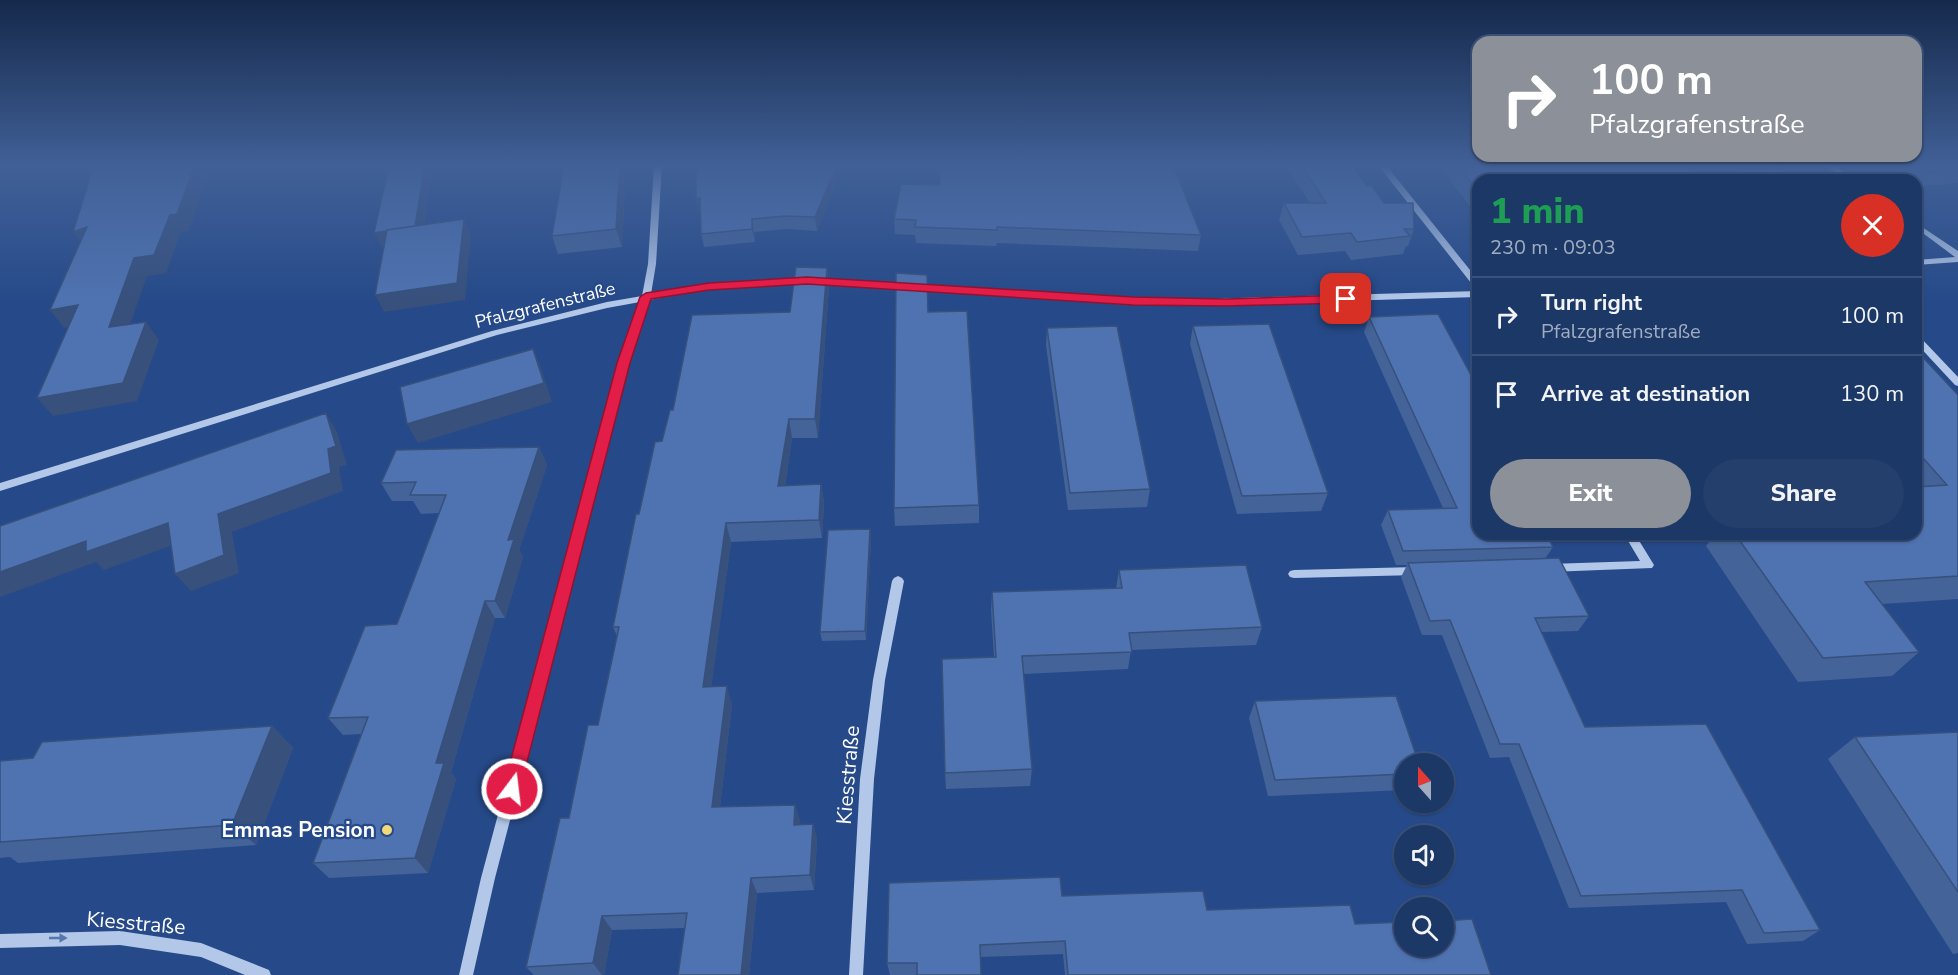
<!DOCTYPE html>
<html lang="en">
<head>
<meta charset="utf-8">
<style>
  :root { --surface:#1c3867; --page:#253f6d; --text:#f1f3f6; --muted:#a0acc0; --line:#3a527b; --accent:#8c9099 }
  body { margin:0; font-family:"Nunito Sans",sans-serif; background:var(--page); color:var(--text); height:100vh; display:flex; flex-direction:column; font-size:22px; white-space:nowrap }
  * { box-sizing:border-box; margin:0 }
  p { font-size:20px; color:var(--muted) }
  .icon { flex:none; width:33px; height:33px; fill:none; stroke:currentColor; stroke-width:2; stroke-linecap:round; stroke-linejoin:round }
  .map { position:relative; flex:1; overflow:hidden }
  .side { position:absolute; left:1472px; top:174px; width:450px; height:366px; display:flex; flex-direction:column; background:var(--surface); border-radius:18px; box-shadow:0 2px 4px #0004,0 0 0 2px var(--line) }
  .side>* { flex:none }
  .guide { position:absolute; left:1472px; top:36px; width:450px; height:126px; border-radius:18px; box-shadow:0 2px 4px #0004,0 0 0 2px var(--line); background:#8c9099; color:#fff; overflow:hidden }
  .needle { width:39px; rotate:339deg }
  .buttons { position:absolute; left:1394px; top:753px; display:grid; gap:12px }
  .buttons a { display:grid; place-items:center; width:60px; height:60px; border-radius:50%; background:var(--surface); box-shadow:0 2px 4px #0004,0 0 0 2px var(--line); font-size:30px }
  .pin { position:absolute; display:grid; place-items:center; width:51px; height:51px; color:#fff; margin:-26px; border-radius:12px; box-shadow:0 3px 9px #0006 }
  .me { position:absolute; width:66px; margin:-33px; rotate:15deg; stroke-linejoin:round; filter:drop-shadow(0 0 4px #0008) }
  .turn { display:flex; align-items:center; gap:21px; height:126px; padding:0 18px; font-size:27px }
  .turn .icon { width:78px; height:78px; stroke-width:2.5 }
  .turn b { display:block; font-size:42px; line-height:51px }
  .round { display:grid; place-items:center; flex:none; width:63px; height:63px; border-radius:32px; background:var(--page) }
  .summary { display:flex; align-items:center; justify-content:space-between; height:102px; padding:0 18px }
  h1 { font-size:36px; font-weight:800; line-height:45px; color:#1e9e55 }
  .button { display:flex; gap:12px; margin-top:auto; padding:12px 18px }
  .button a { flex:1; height:69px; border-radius:36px; background:var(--accent); color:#fff; font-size:24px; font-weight:800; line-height:69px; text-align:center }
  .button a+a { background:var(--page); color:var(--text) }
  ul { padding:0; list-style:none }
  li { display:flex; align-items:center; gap:18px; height:78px; padding:0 18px; border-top:2px solid var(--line) }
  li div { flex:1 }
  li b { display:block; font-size:22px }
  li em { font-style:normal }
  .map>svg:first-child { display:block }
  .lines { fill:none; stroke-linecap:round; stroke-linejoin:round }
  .minor { fill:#b3c8e9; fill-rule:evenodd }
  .wall { fill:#446398 }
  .shaded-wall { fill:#37507c }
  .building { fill:#4f73b1; stroke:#37507c; stroke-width:1.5 }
  .oneway { fill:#5776ab }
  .route { fill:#e11d48; stroke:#92132f; stroke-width:1.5 }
  .poi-dot { fill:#f2d879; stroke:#264a89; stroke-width:2 }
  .labels { text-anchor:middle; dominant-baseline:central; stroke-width:4.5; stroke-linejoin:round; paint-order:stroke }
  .street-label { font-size:18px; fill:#fff; stroke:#264a89 }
  .near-street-label { font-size:21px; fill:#fff; stroke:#264a89 }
  .near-poi-label { font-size:21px; font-weight:bold; fill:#fff; stroke:#264a89; text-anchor:end }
</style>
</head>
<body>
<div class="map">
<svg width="1958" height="975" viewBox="0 0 1958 975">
  <rect width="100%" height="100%" fill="#264a89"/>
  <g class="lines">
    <path class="minor" d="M654 165H662L656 264 651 294 709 283 807 277 1133 298 1205 299 1478 291V297L1205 305 1133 304 807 283 709 289 649 300 629 363 495 878 473 975H459L481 878 619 363 640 302 607 308 497 335 0 491V483L492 331 607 302 642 296 648 264Z
      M1378 165H1386L1478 280V289L1475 288Z
      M1825 165H1834L1855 180H1846Z
      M1916 223 1958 251V262L1916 265V260L1955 257 1916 228Z
      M1916 335 1919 336 1958 377V386L1955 385 1916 343Z
      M1624 534H1635L1654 565 1652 568 1549 572 1545 571 1543 568 1545 565 1549 564 1640 561Z
      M1417 567 1421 568 1423 571 1421 574 1417 575 1294 578 1290 577 1288 574 1290 571 1294 570Z
      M898 576 902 578 904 581 885 680 874 779 863 975H849L860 779 873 680 892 581 894 578Z
      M120 931 201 943 269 970 271 975H245L201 957 120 945 0 948V934Z"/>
  </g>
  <path class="wall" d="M564 165H626L622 247 558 254 552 236Z
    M696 165H840L841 170 817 231 787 229 754 232 755 242 704 247 701 234V211L699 212 696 199Z
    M1285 165H1352L1367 186 1384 203 1414 229 1408 246H1406L1403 254 1351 260 1345 251 1298 255 1279 220 1284 203H1310Z
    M1438 165H1685L1693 173 1478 180V216Z
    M1886 165H1958V183L1916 187V180H1905Z
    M894 219 1201 235 1198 251 997 243 996 246 916 243 915 235 895 234Z
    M827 268 829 287 818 438H792L785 486 821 484 824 503 822 538 731 542 711 687 732 704 720 807 795 805 800 821 799 825 813 824 817 840 814 890 757 893 749 975H678L685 928 612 930 604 975H534L526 967 569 818 598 725 617 636 613 627 639 514 673 410 790 312Z
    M928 312 979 505V523L895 526 894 508Z
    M1369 317 1552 535 1549 539 1553 547 1545 559 1589 616 1578 631 1541 632 1585 727 1820 930 1803 941 1747 944 1726 902 1569 908 1509 757 1490 758 1442 635H1422L1401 577 1407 565H1396L1381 525 1388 510 1443 508 1364 332Z
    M1193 326 1328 493 1321 511 1237 514 1190 344Z
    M1047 328 1150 489 1147 507 1068 510 1046 345Z
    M1916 350 1958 395V599L1882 604 1919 652 1892 676 1798 682 1706 546 1715 534H1916Z
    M539 447 547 465 519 550 523 557 505 618H495L451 772 456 779 428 873 329 878 313 863 361 734 343 735 328 718 397 624 439 513 421 514 413 501H392L381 483Z
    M870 529 871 538 866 640 822 641 820 632Z
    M1119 570 1262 627 1256 645 1131 650 1128 669 1024 674 1032 769 1030 786 946 789 945 773 994 657 991 610 992 592 1116 588Z
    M1255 701 1404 764V790L1268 796 1249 718Z
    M272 726 293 748 256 845 18 863 10 857 0 858V761L33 758Z
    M1958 732V953L1953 954 1828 759 1855 737Z
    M1062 896 1355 924 1490 975H1065L1063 954 980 957 981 975H890L887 963Z"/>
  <path class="shaded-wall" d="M195 165H211L189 231 181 232 166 273 147 276 123 345 109 327 134 258 170 215Z
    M425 165H433L422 242 382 247 374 233Z
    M620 165H626L622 247 616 229Z
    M837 165H840L841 170 817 231 815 217Z
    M700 198 703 211 699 212 696 199Z
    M464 219 471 236 465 300 384 312 375 295Z
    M752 219 754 232 755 242 752 229Z
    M87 227 86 250 73 232Z
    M827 268 829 287 818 438 815 419Z
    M78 305 92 323 64 328 50 310Z
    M146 322 159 340 137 401 53 416 37 398Z
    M533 349 541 368 552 402 418 443 407 424Z
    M326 413 337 432 347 465 339 467 343 491 232 532 239 573 191 591 175 574 218 514 328 449Z
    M789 419 792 438 782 505 778 486Z
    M539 447 547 465 519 550 523 557 505 618 495 601 508 540Z
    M821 484 824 503 822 538 819 520Z
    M168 523 184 541 104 570 96 562 0 597V572L86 541Z
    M726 523 731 542 709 705 703 687Z
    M870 529 871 538 866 640 865 631Z
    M485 601 495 618 451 772 456 779 428 873 415 858 436 763Z
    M727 686 732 704 718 824 712 807Z
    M272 726 293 748 256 845 232 825Z
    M795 805 800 821 798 841 794 825Z
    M813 824 817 840 814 890 810 875Z
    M751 878 757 893 749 975H741Z
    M602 916 612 930 604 975H602L593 963Z"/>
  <path class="building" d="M94 165H195L177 214 170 215 154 255 134 258 109 327 146 322 123 383 37 398 78 305 50 310 87 227 73 232Z
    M389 165H425L415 226 387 230 386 231 374 233Z
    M564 165H620L616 229 552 236Z
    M696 165H837L815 217 785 216 752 219V229L701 234 700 198 696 199Z
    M940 165H1173L1201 235 997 227V230L915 227 916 220 894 219 901 184 940 185Z
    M1301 165H1352L1367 186 1371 185 1384 203H1413L1414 229H1404L1410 236 1357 242 1351 233 1302 237 1284 203H1326Z
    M1457 165H1685L1693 173 1782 169 1794 180H1478V191Z
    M1916 165H1958V169L1925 172Z
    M464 219 457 283 375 295 387 230Z
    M796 267 827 268 815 419H789L778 486 821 484 819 520 726 523 703 687 727 686 712 807 795 805 794 825 813 824 810 875 751 878 741 975H678L687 913 602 916 593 963 526 967 560 818H569L588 725H598L619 627H613L636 514H639L655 442 662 441 670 410H673L692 315 790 312Z
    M896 273 927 275 928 312 967 311 979 505 894 508Z
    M1438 314 1478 388V534H1551L1552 535H1547L1553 547 1403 551 1388 510 1457 508 1369 317Z
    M1269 324 1328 493 1242 496 1193 326Z
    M1117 326 1150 489 1070 493 1047 328Z
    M533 349 544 383 407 424 400 387Z
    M1916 350 1958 395V576L1865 582 1919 652 1823 658 1735 534H1916V487L1947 485 1916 450Z
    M326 413 336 446 328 449 331 473 218 514 224 555 175 574 168 523 86 552V541L0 572V526Z
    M539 447 508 540 514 539 495 601H485L436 763H444L415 858 313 863 368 717 328 718 365 626 397 624 446 495H410L416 482 381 483 396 450Z
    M870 529 865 631 820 632 828 530Z
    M1559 558 1589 616 1535 618 1585 727 1706 724 1820 930 1764 933 1742 890 1581 896 1519 744H1500L1450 620 1430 621 1408 563Z
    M1246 565 1262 627 1129 633 1132 652 1022 656 1032 769 945 773 942 659 996 657 992 592 1122 588 1119 570Z
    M1396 696 1419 764H1404V774L1275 780 1255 701Z
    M272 726 232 825 0 842V761L33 758 42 742Z
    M1958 732V892L1855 737Z
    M1060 877 1062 896 1203 891 1207 910 1350 905 1355 924 1404 922V946H1443V921L1472 919 1491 975H1068L1065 941 980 945 981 975H917V963H887L889 883Z"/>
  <defs><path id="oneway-solid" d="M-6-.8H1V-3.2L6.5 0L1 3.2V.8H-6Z" transform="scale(1.5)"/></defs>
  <use class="oneway" href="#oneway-solid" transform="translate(58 938)"/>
  <linearGradient id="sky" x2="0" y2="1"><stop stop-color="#15294b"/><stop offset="0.55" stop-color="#416097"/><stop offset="1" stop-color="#416097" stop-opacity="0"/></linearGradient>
  <rect width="1958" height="301" fill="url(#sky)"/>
  <path class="route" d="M807 277 1133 297 1226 299 1346 295 1351 299 1346 303 1226 306 1133 305 807 284 709 290 651 299 630 363 520 789 518 794 512 797 506 794 503 789 617 363 640 297 646 293 709 283Z"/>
  <circle class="poi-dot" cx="387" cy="830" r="6"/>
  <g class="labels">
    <g class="street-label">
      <text transform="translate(545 305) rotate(-14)">Pfalzgrafenstraße</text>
    </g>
    <g class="near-street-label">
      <text transform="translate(848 775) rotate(-85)">Kiesstraße</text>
      <text transform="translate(136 923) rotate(5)">Kiesstraße</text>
    </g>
    <g class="near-poi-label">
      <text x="375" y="830">Emmas Pension</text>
    </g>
  </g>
</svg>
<div class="buttons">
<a><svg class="needle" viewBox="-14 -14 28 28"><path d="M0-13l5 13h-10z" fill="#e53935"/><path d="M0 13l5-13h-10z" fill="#a0acc0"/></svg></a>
<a><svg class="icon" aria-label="sound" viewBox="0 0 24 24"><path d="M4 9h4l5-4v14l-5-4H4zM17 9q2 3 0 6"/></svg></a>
<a><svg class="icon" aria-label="search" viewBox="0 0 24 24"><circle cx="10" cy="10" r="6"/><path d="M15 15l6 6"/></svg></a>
</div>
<div class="pin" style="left:1346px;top:299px;background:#d93025"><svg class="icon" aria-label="arrive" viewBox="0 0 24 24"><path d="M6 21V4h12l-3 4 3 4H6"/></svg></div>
<svg class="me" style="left:512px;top:789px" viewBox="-20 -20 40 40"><circle r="17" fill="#e11d48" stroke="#fff" stroke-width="3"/><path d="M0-11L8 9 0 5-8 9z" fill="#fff"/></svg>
<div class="guide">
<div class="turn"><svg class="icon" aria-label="right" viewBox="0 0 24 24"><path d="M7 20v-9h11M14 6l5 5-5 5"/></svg><div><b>100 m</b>Pfalzgrafenstraße</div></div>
</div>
<section class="side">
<div class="summary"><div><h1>1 min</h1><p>230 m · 09:03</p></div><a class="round" style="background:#d93025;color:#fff"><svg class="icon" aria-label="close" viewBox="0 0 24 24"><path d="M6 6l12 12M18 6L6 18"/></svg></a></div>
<ul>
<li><svg class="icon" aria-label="right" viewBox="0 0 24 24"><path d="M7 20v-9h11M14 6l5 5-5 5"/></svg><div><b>Turn right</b><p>Pfalzgrafenstraße</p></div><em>100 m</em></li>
<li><svg class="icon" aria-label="arrive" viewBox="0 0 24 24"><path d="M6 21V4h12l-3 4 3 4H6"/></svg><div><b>Arrive at destination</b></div><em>130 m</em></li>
</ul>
<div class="button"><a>Exit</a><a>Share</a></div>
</section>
</div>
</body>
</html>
